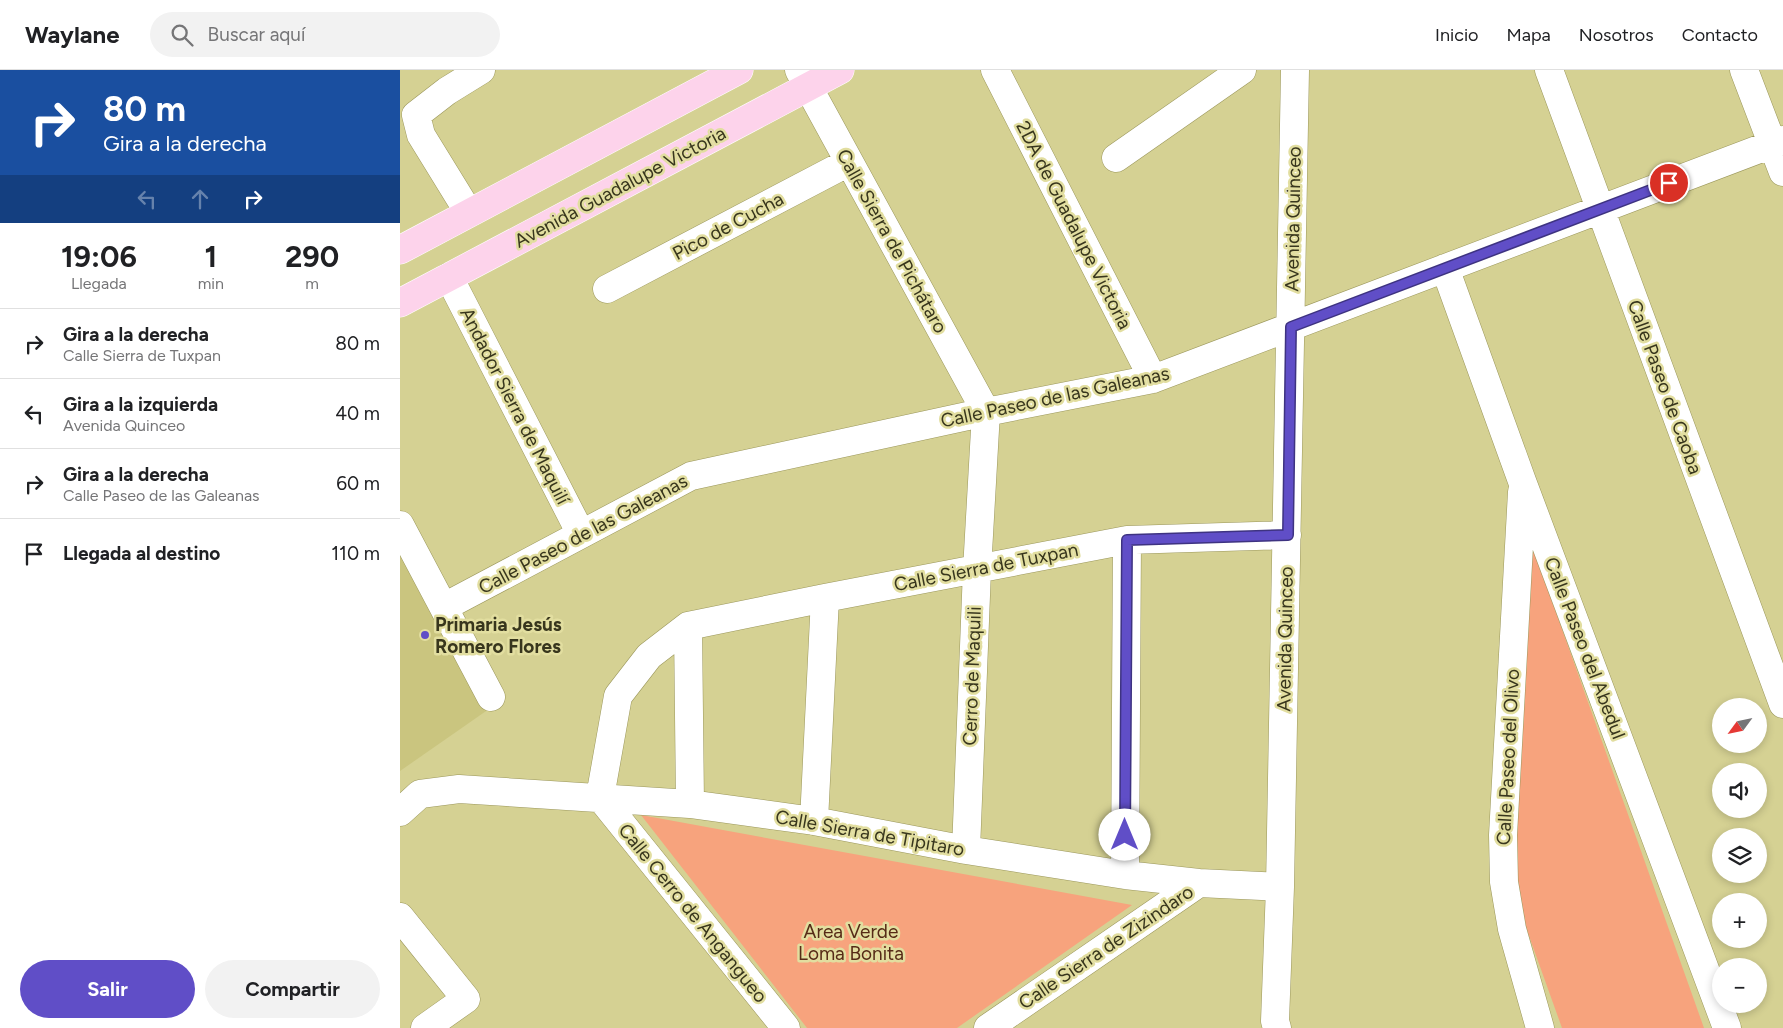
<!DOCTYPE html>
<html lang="es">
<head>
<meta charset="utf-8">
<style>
  :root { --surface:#fff; --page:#f2f2f2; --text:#202124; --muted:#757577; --line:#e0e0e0; --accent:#604ec7 }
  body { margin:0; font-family:Figtree,sans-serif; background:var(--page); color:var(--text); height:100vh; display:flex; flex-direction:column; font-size:19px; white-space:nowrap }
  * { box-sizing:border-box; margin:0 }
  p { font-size:16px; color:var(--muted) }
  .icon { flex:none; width:28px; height:28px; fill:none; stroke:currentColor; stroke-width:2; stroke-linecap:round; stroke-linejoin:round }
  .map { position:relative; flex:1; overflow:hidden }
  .details { display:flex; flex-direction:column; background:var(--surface); width:400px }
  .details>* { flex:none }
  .hud { background:#1a4fa0; color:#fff; overflow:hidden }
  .needle { width:32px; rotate:237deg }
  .fabs { position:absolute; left:1312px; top:628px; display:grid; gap:10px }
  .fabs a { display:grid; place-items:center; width:55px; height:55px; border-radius:50%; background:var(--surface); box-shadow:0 2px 8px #0003; font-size:25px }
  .pin { position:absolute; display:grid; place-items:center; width:42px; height:42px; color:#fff; margin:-21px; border:2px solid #fff; border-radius:50%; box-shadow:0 1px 5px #0007 }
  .me { position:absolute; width:55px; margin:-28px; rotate:0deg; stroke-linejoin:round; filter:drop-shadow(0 0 4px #0008) }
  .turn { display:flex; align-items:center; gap:18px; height:105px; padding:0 20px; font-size:22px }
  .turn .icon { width:65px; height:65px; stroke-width:2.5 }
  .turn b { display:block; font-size:35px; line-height:42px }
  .lanes { display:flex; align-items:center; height:48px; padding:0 20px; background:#0003; justify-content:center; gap:25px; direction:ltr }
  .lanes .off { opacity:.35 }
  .eta { display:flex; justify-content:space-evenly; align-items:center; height:85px; text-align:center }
  .eta b { font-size:30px; font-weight:700; line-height:35px }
  .button { display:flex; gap:10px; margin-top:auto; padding:10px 20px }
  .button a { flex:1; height:58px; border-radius:30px; background:var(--accent); color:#fff; font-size:20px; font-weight:700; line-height:58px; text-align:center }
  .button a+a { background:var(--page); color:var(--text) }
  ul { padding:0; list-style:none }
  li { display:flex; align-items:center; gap:15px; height:70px; padding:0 20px; border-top:1px solid var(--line) }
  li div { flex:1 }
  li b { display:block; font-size:19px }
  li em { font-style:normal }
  header { display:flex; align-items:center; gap:30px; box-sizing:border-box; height:70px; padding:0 25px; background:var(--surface); border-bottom:1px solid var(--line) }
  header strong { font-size:24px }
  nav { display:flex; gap:28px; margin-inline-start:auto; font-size:18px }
  .search { width:350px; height:45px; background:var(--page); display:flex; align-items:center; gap:12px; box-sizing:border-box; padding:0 18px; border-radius:28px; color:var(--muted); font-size:19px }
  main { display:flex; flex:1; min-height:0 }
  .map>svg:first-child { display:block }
  .built { fill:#cac57f }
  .green { fill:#f7a37d }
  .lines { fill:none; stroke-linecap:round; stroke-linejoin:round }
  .minor-casing { stroke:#9b975b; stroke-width:29 }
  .major-casing { stroke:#fff; stroke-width:29 }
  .minor { stroke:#fff; stroke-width:28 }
  .major { stroke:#fdd3eb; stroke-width:28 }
  .route-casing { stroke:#3e3381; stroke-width:12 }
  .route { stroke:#604ec7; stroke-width:9 }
  .poi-dot { fill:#604ec7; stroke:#e2dea0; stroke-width:2 }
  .labels { text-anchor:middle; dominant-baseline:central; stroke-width:5; stroke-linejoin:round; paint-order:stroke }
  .street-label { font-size:19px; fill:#38361d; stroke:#e2dea0 }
  .poi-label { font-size:19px; font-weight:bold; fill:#38361d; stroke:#e2dea0; text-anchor:start }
  .park-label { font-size:19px; fill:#562b17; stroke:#e2dea0 }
</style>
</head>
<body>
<header>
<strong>Waylane</strong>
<div class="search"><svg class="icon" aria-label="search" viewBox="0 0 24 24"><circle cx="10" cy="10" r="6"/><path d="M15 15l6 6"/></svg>Buscar aquí</div>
<nav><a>Inicio</a><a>Mapa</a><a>Nosotros</a><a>Contacto</a></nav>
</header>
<main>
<section class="details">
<div class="hud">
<div class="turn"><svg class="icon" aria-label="right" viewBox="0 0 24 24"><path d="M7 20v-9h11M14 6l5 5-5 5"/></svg><div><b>80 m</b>Gira a la derecha</div></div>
<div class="lanes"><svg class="icon off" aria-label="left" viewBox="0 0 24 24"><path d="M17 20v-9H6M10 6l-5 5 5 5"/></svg><svg class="icon off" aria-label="ahead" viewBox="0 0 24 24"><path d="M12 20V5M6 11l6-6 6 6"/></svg><svg class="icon" aria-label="right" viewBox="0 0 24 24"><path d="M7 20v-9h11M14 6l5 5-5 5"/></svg></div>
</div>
<div class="eta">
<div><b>19:06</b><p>Llegada</p></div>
<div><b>1</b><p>min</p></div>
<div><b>290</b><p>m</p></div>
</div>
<ul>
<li><svg class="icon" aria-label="right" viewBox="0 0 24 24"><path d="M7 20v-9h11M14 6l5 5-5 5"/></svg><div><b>Gira a la derecha</b><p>Calle Sierra de Tuxpan</p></div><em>80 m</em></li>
<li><svg class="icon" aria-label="left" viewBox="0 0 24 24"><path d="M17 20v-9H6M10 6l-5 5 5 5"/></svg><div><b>Gira a la izquierda</b><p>Avenida Quinceo</p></div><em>40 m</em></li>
<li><svg class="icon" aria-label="right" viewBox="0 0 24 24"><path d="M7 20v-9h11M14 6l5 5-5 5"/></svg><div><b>Gira a la derecha</b><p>Calle Paseo de las Galeanas</p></div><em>60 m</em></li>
<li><svg class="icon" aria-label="arrive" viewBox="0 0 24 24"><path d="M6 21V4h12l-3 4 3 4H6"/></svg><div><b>Llegada al destino</b></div><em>110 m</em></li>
</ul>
<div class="button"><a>Salir</a><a>Compartir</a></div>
</section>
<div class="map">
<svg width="1383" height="958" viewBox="0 0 1383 958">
  <rect width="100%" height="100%" fill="#d5d193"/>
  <path class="built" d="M0 468 89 639 0 701Z"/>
  <path class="green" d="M1130 469 1304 958H1162L1110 813Z
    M241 745 732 835 557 958H407Z"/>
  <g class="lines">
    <defs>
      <path id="minor" d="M399 0 586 342
        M595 0 753 309
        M1149 0 1383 634
        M1344 0 1383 102
        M716 88 842 0
        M69 143 21 65 16 45 47 21 81 0
        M1045 198 1122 411 1327 958
        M49 207 181 464
        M207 219 449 92
        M1122 422 1103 765 1104 812 1112 859 1140 958
        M0 455 91 627
        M44 537 291 406 586 342 753 309 1383 70
        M288 556 290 734
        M0 742 20 724 59 719 290 734 414 751 566 780 725 805 799 813 880 817
        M414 751 425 528
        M566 780 577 500 586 342
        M725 805 727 470
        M0 847 66 929 25 958
        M386 958 200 727 218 626 249 586 288 556 425 528 727 470 887 465
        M588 958 799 813
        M877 958 875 951 880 817 895 0"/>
      <path id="major" d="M0 180 339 0
        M0 233 440 0"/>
    </defs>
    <use href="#minor" class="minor-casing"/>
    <use href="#major" class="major-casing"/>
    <use href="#minor" class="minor"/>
    <use href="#major" class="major"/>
  </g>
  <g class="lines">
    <defs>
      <path id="route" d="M725 765 727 470 888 465 891 257 1269 113"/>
    </defs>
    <use href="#route" class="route-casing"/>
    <use href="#route" class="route"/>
  </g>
  <circle class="poi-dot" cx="25" cy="565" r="5"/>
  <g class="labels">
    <g class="street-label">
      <text transform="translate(220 117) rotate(-28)">Avenida Guadalupe Victoria</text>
      <text transform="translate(893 149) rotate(-89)">Avenida Quinceo</text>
      <text transform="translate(674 155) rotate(63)">2DA de Guadalupe Victoria</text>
      <text transform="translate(328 156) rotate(-28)">Pico de Cucha</text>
      <text transform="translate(492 171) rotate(61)">Calle Sierra de Pichátaro</text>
      <text transform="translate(1265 317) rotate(70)">Calle Paseo de Caoba</text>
      <text transform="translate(655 327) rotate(-12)">Calle Paseo de las Galeanas</text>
      <text transform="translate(115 336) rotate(63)">Andador Sierra de Maquilí</text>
      <text transform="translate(183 464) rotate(-28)">Calle Paseo de las Galeanas</text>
      <text transform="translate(586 497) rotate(-11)">Calle Sierra de Tuxpan</text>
      <text transform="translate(885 569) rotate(-89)">Avenida Quinceo</text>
      <text transform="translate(1185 578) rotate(69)">Calle Paseo del Abedul</text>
      <text transform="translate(572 606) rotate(-88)">Cerro de Maquili</text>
      <text transform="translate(1108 687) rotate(-87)">Calle Paseo del Olivo</text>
      <text transform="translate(470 763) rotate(10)">Calle Sierra de Tipitaro</text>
      <text transform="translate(293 843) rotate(51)">Calle Cerro de Angangueo</text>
      <text transform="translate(706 877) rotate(-34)">Calle Sierra de Zizindaro</text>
    </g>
    <g class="poi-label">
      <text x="35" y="554">Primaria Jesús<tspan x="35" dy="22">Romero Flores</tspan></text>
    </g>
    <g class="park-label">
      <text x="451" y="861">Area Verde<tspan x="451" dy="22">Loma Bonita</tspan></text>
    </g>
  </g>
</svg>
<div class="fabs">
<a><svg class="needle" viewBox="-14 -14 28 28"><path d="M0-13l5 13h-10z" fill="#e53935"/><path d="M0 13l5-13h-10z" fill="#757577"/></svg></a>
<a><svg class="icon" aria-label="sound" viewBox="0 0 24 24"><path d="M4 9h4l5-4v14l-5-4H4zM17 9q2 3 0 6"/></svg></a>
<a><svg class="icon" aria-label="layers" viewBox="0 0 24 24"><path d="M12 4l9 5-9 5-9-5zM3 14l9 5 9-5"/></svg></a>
<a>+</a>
<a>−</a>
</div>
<div class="pin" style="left:1269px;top:113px;background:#d93025"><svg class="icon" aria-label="arrive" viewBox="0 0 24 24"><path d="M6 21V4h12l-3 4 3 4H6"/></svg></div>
<svg class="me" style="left:725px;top:765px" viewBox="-20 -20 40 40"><circle r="19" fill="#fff"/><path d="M0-13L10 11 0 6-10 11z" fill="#604ec7"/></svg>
</div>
</main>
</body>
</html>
